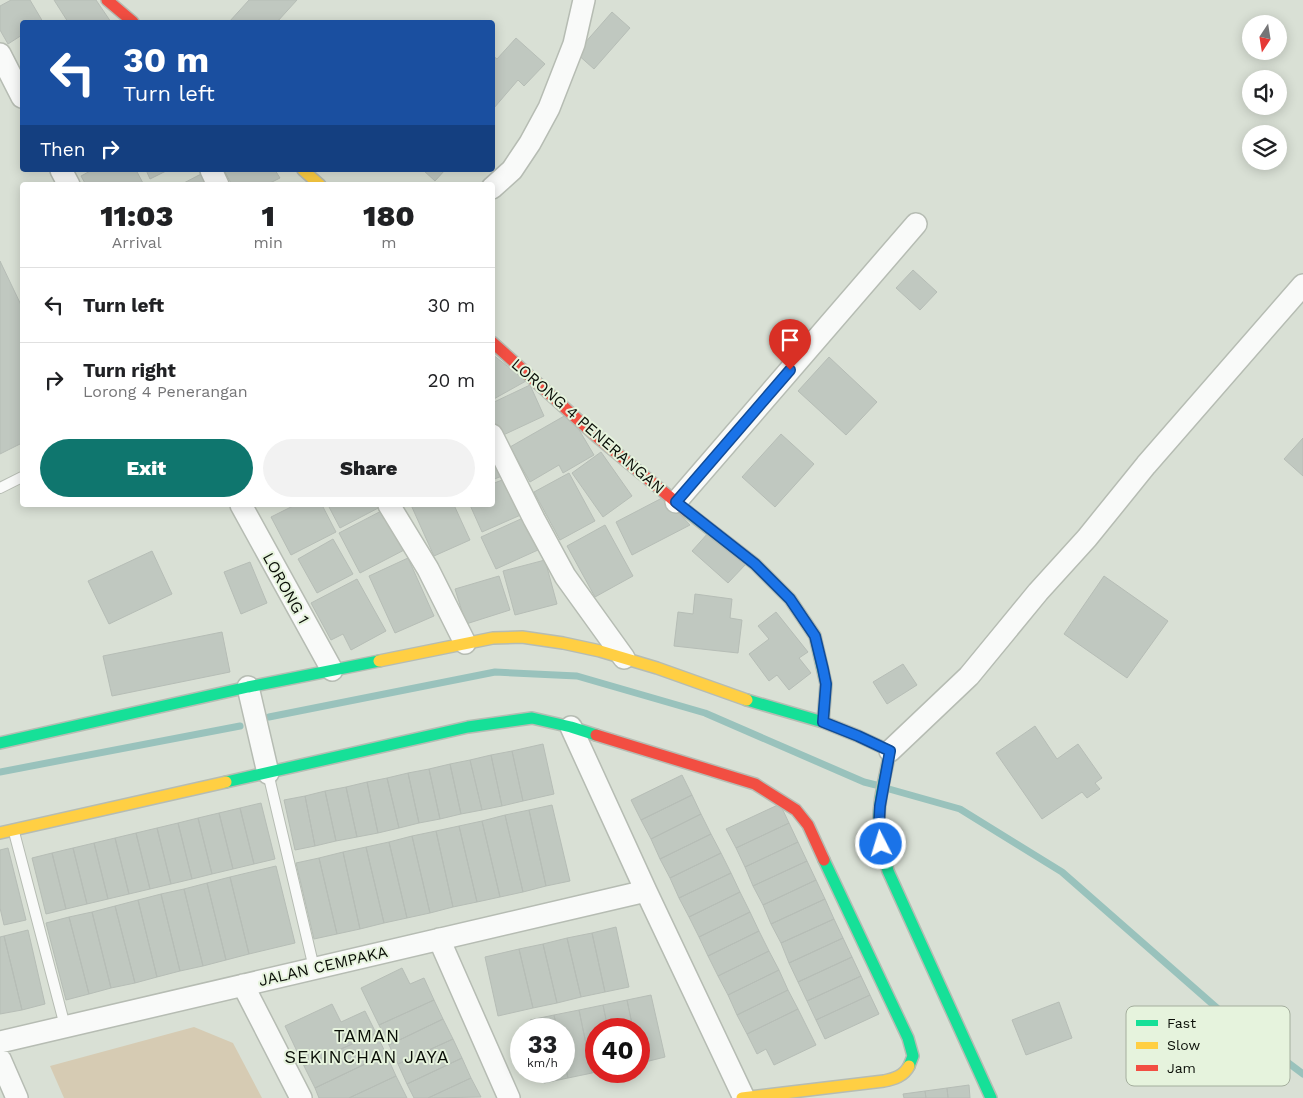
<!DOCTYPE html>
<html lang="en">
<head>
<meta charset="utf-8">
<style>
  :root { --surface:#fff; --page:#f2f2f2; --text:#202124; --muted:#757577; --line:#e0e0e0; --accent:#0f766e }
  body { margin:0; font-family:"Work Sans",sans-serif; background:var(--page); color:var(--text); height:100vh; display:flex; flex-direction:column; font-size:19px; white-space:nowrap }
  * { box-sizing:border-box; margin:0 }
  p { font-size:16px; color:var(--muted) }
  .icon { flex:none; width:28px; height:28px; fill:none; stroke:currentColor; stroke-width:2; stroke-linecap:round; stroke-linejoin:round }
  .map { position:relative; flex:1; overflow:hidden }
  .panel { position:absolute; left:20px; top:182px; width:475px; height:325px; display:flex; flex-direction:column; background:var(--surface); border-radius:5px; box-shadow:0 2px 12px #0003 }
  .panel>* { flex:none }
  .guide { position:absolute; left:20px; top:20px; width:475px; height:152px; border-radius:5px; box-shadow:0 2px 12px #0003; background:#1a4fa0; color:#fff; overflow:hidden }
  .needle { width:32px; rotate:192deg }
  .buttons { position:absolute; left:1242px; top:15px; display:grid; gap:10px }
  .buttons a { display:grid; place-items:center; width:45px; height:45px; border-radius:50%; background:var(--surface); box-shadow:0 2px 12px #0003; font-size:25px }
  .speed { position:absolute; left:510px; top:1018px; display:flex; gap:10px; font-size:25px; font-weight:700; text-align:center }
  .speed>* { display:grid; place-content:center; width:65px; height:65px; border-radius:50%; background:var(--surface); box-shadow:0 2px 12px #0003; line-height:1 }
  .speed small { font-size:12px; font-weight:400 }
  .speed .limit { border:8px solid #d22; background:#fff; color:#111 }
  .pin { position:absolute; display:grid; place-items:center; width:42px; height:42px; color:#fff; margin:-51px -21px; border-radius:50% 50% 50% 0; rotate:-45deg; box-shadow:0 0 5px #0007 }
  .pin .icon { rotate:45deg }
  .me { position:absolute; width:55px; margin:-28px; rotate:355deg; stroke-linejoin:round; filter:drop-shadow(0 0 4px #0008) }
  .turn { display:flex; align-items:center; gap:18px; height:105px; padding:0 20px; font-size:22px }
  .turn .icon { width:65px; height:65px; stroke-width:2.5 }
  .turn b { display:block; font-size:35px; line-height:42px }
  .then { display:flex; align-items:center; height:48px; padding:0 20px; background:#0003; gap:10px; font-size:19px }
  .eta { display:flex; justify-content:space-evenly; align-items:center; height:85px; text-align:center }
  .eta b { font-size:30px; font-weight:800; line-height:35px }
  .button { display:flex; gap:10px; margin-top:auto; padding:10px 20px }
  .button a { flex:1; height:58px; border-radius:30px; background:var(--accent); color:#fff; font-size:20px; font-weight:800; line-height:58px; text-align:center }
  .button a+a { background:var(--page); color:var(--text) }
  ul { padding:0; list-style:none }
  li { display:flex; align-items:center; gap:15px; height:75px; padding:0 20px; border-top:1px solid var(--line) }
  li div { flex:1 }
  li b { display:block; font-size:19px }
  li em { font-style:normal }
  .map>svg:first-child { display:block }
  .green { fill:#d6cbb3 }
  .lines { fill:none; stroke-linecap:round; stroke-linejoin:round }
  .stream { stroke:#99c2bc; stroke-width:7 }
  .building { fill:#c0c8c0; stroke:#b6bdb6 }
  .lane-casing { stroke:#b6bcb3; stroke-width:12 }
  .street-casing { stroke:#b6bcb3; stroke-width:24 }
  .fast-casing { stroke:#b6bcb3; stroke-width:14 }
  .slow-casing { stroke:#b6bcb3; stroke-width:14 }
  .jam-casing { stroke:#b6bcb3; stroke-width:14 }
  .lane { stroke:#f9faf9; stroke-width:10 }
  .street { stroke:#f9faf9; stroke-width:21 }
  .fast { stroke:#16e098; stroke-width:11 }
  .slow { stroke:#ffcf43; stroke-width:11 }
  .jam { stroke:#f24e42; stroke-width:11 }
  .route-casing { stroke:#114b97; stroke-width:12 }
  .route { stroke:#1a73e8; stroke-width:9 }
  .labels { text-anchor:middle; dominant-baseline:central; stroke-width:4; stroke-linejoin:round; paint-order:stroke }
  .street-label { font-size:16px; fill:#0a0e07; stroke:#e6f3dd }
  .neighbourhood-label { font-size:18px; letter-spacing:1px; fill:#0a0e07; stroke:#e6f3dd }
  .key { fill:#e6f3dd; stroke:#a4ae9d; stroke-width:1 }
  .key-label { font-size:14px; fill:#0a0e07 }
</style>
</head>
<body>
<div class="map">
<svg width="1303" height="1098" viewBox="0 0 1303 1098">
  <rect width="100%" height="100%" fill="#d9e0d5"/>
  <path class="green" d="M194 1027 233 1043 262 1098H64L50 1066Z"/>
  <g class="lines">
    <path class="stream" d="M269 717 495 672 577 676 705 713 864 782 876 785
      M0 772 240 726
      M889 789 960 809 1062 872 1226 1016 1303 1074"/>
  </g>
  <path class="building" d="M11 0H30L43 22H22V35L8 44 0 30V6Z
    M54 0H96L111 22H68Z
    M249 0H297L277 22H229Z
    M612 12 630 28 594 69 576 53Z
    M516 38 545 64 524 86 518 80 494 108 492 107V55L497 59Z
    M92 170H136L144 185H86L81 176Z
    M146 170H168L150 179Z
    M224 170H275L280 178 266 185H232Z
    M423 170H445L435 181Z
    M203 173 209 185H180Z
    M0 261 22 307V443L0 454Z
    M913 270 937 292 920 310 896 288Z
    M492 354 526 381 492 400Z
    M829 357 877 402 846 435 798 391Z
    M530 385 544 416 499 437 492 424V403Z
    M566 415 575 423 594 455 563 473 559 465 530 482 510 447Z
    M781 434 814 464 775 507 742 477Z
    M1303 438V476L1284 459Z
    M601 452 632 496 603 517 572 473Z
    M492 457 502 476 492 480Z
    M569 473 595 521 560 540 534 492Z
    M507 478 523 514 482 532 470 505H492V484Z
    M664 497 690 525 632 555 616 522Z
    M295 505H322L336 532 291 555 271 517Z
    M328 505H384L340 528Z
    M411 505H454L470 540 434 556Z
    M387 508 408 548 360 573 339 533Z
    M523 518 538 550 496 569 481 537Z
    M605 525 633 576 595 597 567 546Z
    M709 532 746 564 728 583 692 551Z
    M333 539 353 574 317 593 298 559Z
    M152 551 172 594 109 624 88 581Z
    M408 558 434 616 395 633 369 576Z
    M545 560 557 604 515 615 503 571Z
    M250 562 267 603 241 614 224 572Z
    M499 576 510 610 466 624 455 589Z
    M1104 576 1168 621 1127 678 1064 634Z
    M357 579 386 631 351 650 343 634 331 640 311 603Z
    M695 594 732 599 730 618 742 620 738 653 674 646 678 612 693 614Z
    M776 612 808 652 799 658 811 673 789 690 777 675 769 681 749 654 769 639 758 626Z
    M222 632 230 672 112 696 103 656Z
    M903 664 917 685 887 704 873 682Z
    M1035 726 1057 759 1078 744 1102 778 1095 783 1100 789 1087 798 1082 792 1042 819 996 753Z
    M543 744 554 794 523 801 512 751Z
    M512 751 523 801 502 806 491 755Z
    M491 755 502 806 482 810 470 760Z
    M470 760 482 810 461 814 450 764Z
    M450 764 461 814 440 819 429 769Z
    M429 769 440 819 419 823 408 773Z
    M408 773 419 823 399 828 387 778Z
    M682 775 692 795 641 820 631 800Z
    M387 778 399 828 378 833 367 782Z
    M367 782 378 833 357 837 346 787Z
    M346 787 357 837 336 841 325 791Z
    M325 791 336 841 315 846 305 796Z
    M692 795 701 814 651 839 641 820Z
    M305 796 315 846 295 850 284 800Z
    M261 803 275 859 254 864 240 808Z
    M780 804 789 823 736 848 726 829Z
    M552 805 570 881 546 886 529 810Z
    M240 808 254 864 233 869 219 813Z
    M529 810 546 886 523 892 505 815Z
    M219 813 233 869 212 874 198 818Z
    M701 814 711 834 660 859 651 839Z
    M505 815 523 892 500 897 482 821Z
    M198 818 212 874 192 879 178 823Z
    M482 821 500 897 477 902 459 826Z
    M178 823 192 879 171 884 157 828Z
    M789 823 798 842 745 867 736 848Z
    M459 826 477 902 453 907 436 831Z
    M157 828 171 884 150 889 136 833Z
    M436 831 453 907 430 913 412 836Z
    M136 833 150 889 129 894 115 838Z
    M711 834 721 853 670 878 660 859Z
    M412 836 430 913 407 918 389 842Z
    M115 838 129 894 108 899 94 843Z
    M389 842 407 918 384 923 366 847Z
    M798 842 807 861 753 886 745 867Z
    M94 843 108 899 87 904 73 848Z
    M366 847 384 923 360 929 343 852Z
    M8 848 26 920 4 925 0 908V850Z
    M73 848 87 904 66 909 52 853Z
    M343 852 360 929 337 934 319 858Z
    M52 853 66 909 46 914 32 858Z
    M721 853 731 873 679 898 670 878Z
    M319 858 337 934 314 939 296 863Z
    M807 861 816 880 763 905 753 886Z
    M276 866 295 943 249 954 230 877Z
    M731 873 740 892 689 917 679 898Z
    M230 877 249 954 226 960 207 883Z
    M816 880 825 899 771 924 763 905Z
    M207 883 226 960 203 966 184 889Z
    M184 889 203 966 180 971 161 894Z
    M740 892 750 912 699 937 689 917Z
    M161 894 180 971 157 977 138 900Z
    M825 899 834 919 781 943 771 924Z
    M138 900 157 977 135 983 115 906Z
    M115 906 135 983 111 988 92 912Z
    M92 912 111 988 89 994 69 917Z
    M750 912 759 931 708 956 699 937Z
    M69 917 89 994 66 1000 46 923Z
    M834 919 843 938 789 963 781 943Z
    M616 927 629 987 605 992 592 933Z
    M28 930 45 1004 22 1010 4 936Z
    M759 931 769 951 718 976 708 956Z
    M592 933 605 992 581 997 567 938Z
    M4 936 22 1010 0 1014V937Z
    M567 938 581 997 557 1003 543 944Z
    M843 938 852 957 798 982 789 963Z
    M543 944 557 1003 533 1008 519 949Z
    M519 949 533 1008 498 1016 485 957Z
    M769 951 779 970 728 995 718 976Z
    M852 957 861 976 807 1001 798 982Z
    M402 968 410 984 424 978 434 1000 379 1025 361 988Z
    M779 970 788 990 737 1015 728 995Z
    M861 976 870 995 816 1020 807 1001Z
    M788 990 798 1009 747 1034 737 1015Z
    M651 995 665 1057 641 1063 639 1054V1029H633L627 1000Z
    M870 995 879 1014 825 1039 816 1020Z
    M434 1000 443 1019 389 1045 379 1025Z
    M627 1000 633 1029H608L603 1005Z
    M1059 1002 1072 1038 1026 1055 1012 1020Z
    M332 1004 341 1022 365 1011 376 1033 304 1066 285 1026Z
    M603 1005 608 1029H596V1071H599L592 1073 579 1010Z
    M798 1009 816 1045 774 1065 766 1049 757 1054 747 1034Z
    M579 1010 592 1073 568 1078 564 1059V1029H557L554 1015Z
    M554 1015 557 1029H532L530 1020Z
    M443 1019 453 1039 398 1064 389 1045Z
    M376 1033 386 1054 315 1088 304 1066Z
    M453 1039 462 1058 407 1084 398 1064Z
    M386 1054 396 1076 349 1098H319L315 1088Z
    M462 1058 471 1078 428 1098H414L407 1084Z
    M564 1059 568 1078 544 1083 541 1071H564Z
    M396 1076 407 1098H349Z
    M471 1078 481 1097 428 1098Z
    M969 1085 970 1098H948L947 1088Z
    M947 1088 948 1098H926L925 1091Z
    M925 1091 926 1098H904L903 1094Z"/>
  <g class="lines">
    <defs>
      <path id="lane" d="M0 488 22 477
        M268 773 314 968
        M14 832 65 1026"/>
      <path id="street" d="M0 54 22 97
        M61 170 69 185
        M211 170 218 185
        M492 188 512 170 530 143 549 108 574 44 584 0
        M492 435 534 519 565 576 624 658
        M676 502 916 224
        M241 505 332 670
        M389 505 428 569 465 643
        M248 687 268 773
        M571 727 646 891 744 1098
        M890 751 969 676 1038 592 1087 538 1146 465 1303 285
        M439 939 509 1098
        M243 985 301 1098
        M0 1042 646 891
        M0 1059 17 1098"/>
      <path id="fast" d="M688 512 755 564 790 599 815 636 826 684 823 722
        M747 700 823 722 858 736 890 751C886 775 878 800 879 825 880 840 884 856 888 871L991 1098
        M0 743 248 687 379 661
        M226 782 468 727 532 718 571 727 596 735
        M824 860 908 1038 913 1056 909 1066"/>
      <path id="slow" d="M303 170 320 185
        M379 661 493 638 522 637 563 643 600 651 657 668 747 700
        M0 833 226 782
        M742 1098 884 1081C894 1079 904 1076 909 1066"/>
      <path id="jam" d="M107 0 133 22
        M492 342 596 436 688 512
        M596 735 755 784 796 810 808 825 824 860"/>
    </defs>
    <use href="#lane" class="lane-casing"/>
    <use href="#street" class="street-casing"/>
    <use href="#fast" class="fast-casing"/>
    <use href="#slow" class="slow-casing"/>
    <use href="#jam" class="jam-casing"/>
    <use href="#lane" class="lane"/>
    <use href="#street" class="street"/>
    <use href="#fast" class="fast"/>
    <use href="#slow" class="slow"/>
    <use href="#jam" class="jam"/>
  </g>
  <g class="lines">
    <defs>
      <path id="route" d="M790 370 676 502 755 564 790 599 815 636 823 669 826 684 823 722 858 736 890 751 880 806 879 824 881 844"/>
    </defs>
    <use href="#route" class="route-casing"/>
    <use href="#route" class="route"/>
  </g>
  <g class="labels">
    <g class="street-label">
      <text transform="translate(588 426) rotate(41)">LORONG 4 PENERANGAN</text>
      <text transform="translate(286 588) rotate(61)">LORONG 1</text>
      <text transform="translate(323 966) rotate(-13)">JALAN CEMPAKA</text>
    </g>
    <g class="neighbourhood-label">
      <text x="367" y="1035">TAMAN<tspan x="367" dy="21">SEKINCHAN JAYA</tspan></text>
    </g>
  </g>
  <rect x="1126" y="1006" width="164" height="80" rx="8" class="key"/>
  <rect x="1136" y="1020" width="22" height="6" fill="#16e098"/>
  <rect x="1136" y="1042" width="22" height="7" fill="#ffcf43"/>
  <rect x="1136" y="1065" width="22" height="6" fill="#f24e42"/>
  <g class="key-label">
    <text x="1167" y="1028">Fast</text>
    <text x="1167" y="1050">Slow</text>
    <text x="1167" y="1073">Jam</text>
  </g>
</svg>
<div class="buttons">
<a><svg class="needle" viewBox="-14 -14 28 28"><path d="M0-13l5 13h-10z" fill="#e53935"/><path d="M0 13l5-13h-10z" fill="#757577"/></svg></a>
<a><svg class="icon" aria-label="sound" viewBox="0 0 24 24"><path d="M4 9h4l5-4v14l-5-4H4zM17 9q2 3 0 6"/></svg></a>
<a><svg class="icon" aria-label="layers" viewBox="0 0 24 24"><path d="M12 4l9 5-9 5-9-5zM3 14l9 5 9-5"/></svg></a>
</div>
<div class="speed"><div>33<small>km/h</small></div><div class="limit">40</div></div>
<div class="pin" style="left:790px;top:370px;background:#d93025"><svg class="icon" aria-label="arrive" viewBox="0 0 24 24"><path d="M6 21V4h12l-3 4 3 4H6"/></svg></div>
<svg class="me" style="left:881px;top:844px" viewBox="-20 -20 40 40"><circle r="17" fill="#1a73e8" stroke="#fff" stroke-width="3"/><path d="M0-11L8 9 0 5-8 9z" fill="#fff"/></svg>
<div class="guide">
<div class="turn"><svg class="icon" aria-label="left" viewBox="0 0 24 24"><path d="M17 20v-9H6M10 6l-5 5 5 5"/></svg><div><b>30 m</b>Turn left</div></div>
<div class="then">Then<svg class="icon" aria-label="right" viewBox="0 0 24 24"><path d="M7 20v-9h11M14 6l5 5-5 5"/></svg></div>
</div>
<section class="panel">
<div class="eta">
<div><b>11:03</b><p>Arrival</p></div>
<div><b>1</b><p>min</p></div>
<div><b>180</b><p>m</p></div>
</div>
<ul>
<li><svg class="icon" aria-label="left" viewBox="0 0 24 24"><path d="M17 20v-9H6M10 6l-5 5 5 5"/></svg><div><b>Turn left</b></div><em>30 m</em></li>
<li><svg class="icon" aria-label="right" viewBox="0 0 24 24"><path d="M7 20v-9h11M14 6l5 5-5 5"/></svg><div><b>Turn right</b><p>Lorong 4 Penerangan</p></div><em>20 m</em></li>
</ul>
<div class="button"><a>Exit</a><a>Share</a></div>
</section>
</div>
</body>
</html>
